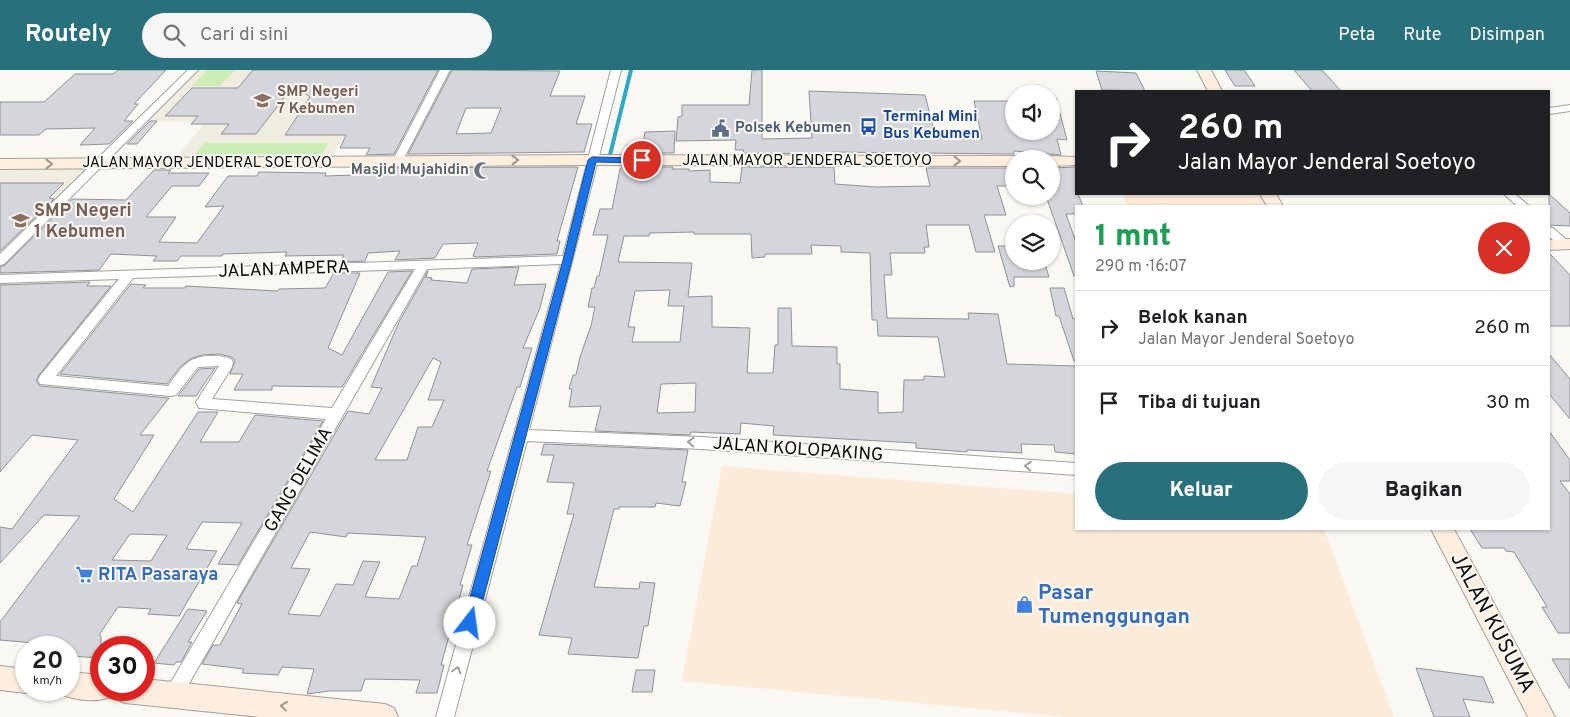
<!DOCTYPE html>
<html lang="id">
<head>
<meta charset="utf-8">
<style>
  :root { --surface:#fff; --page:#f6f6f6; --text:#202124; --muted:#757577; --line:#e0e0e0; --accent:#29707d }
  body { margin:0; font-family:Overpass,sans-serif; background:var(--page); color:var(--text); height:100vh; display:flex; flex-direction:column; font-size:19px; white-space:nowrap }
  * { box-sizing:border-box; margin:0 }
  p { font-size:16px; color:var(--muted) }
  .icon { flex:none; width:28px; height:28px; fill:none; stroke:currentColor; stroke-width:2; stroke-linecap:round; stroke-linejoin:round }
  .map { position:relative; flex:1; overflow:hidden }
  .drawer { position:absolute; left:1075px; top:135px; width:475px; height:325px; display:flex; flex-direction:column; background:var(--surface); border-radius:0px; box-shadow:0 1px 4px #0004 }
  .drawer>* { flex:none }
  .top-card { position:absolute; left:1075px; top:20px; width:475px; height:105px; border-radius:0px; box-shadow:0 1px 4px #0004; background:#202124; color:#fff; overflow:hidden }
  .buttons { position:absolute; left:1005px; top:15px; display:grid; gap:10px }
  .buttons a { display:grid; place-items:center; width:55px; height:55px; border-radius:50%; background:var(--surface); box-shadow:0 1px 4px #0004; font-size:25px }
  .speed { position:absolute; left:15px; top:566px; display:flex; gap:10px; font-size:25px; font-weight:700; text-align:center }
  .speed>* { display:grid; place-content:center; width:65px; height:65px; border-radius:50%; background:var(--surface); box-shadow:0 1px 4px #0004; line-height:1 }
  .speed small { font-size:12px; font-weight:400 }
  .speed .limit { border:8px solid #d22; background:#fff; color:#111 }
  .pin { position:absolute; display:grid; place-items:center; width:42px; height:42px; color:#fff; margin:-21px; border:2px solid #fff; border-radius:50%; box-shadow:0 1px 5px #0007 }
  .me { position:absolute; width:55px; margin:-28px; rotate:15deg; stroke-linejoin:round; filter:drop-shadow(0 0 4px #0008) }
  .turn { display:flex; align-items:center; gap:18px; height:105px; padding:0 20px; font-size:22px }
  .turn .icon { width:65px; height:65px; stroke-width:2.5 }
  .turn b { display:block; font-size:35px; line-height:42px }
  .round { display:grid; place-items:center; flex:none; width:52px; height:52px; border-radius:26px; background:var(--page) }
  .overview { display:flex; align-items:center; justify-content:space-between; height:85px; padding:0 20px }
  h1 { font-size:30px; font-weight:800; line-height:38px; color:#1e9e55 }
  .action { display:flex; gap:10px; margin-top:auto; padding:10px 20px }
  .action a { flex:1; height:58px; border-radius:30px; background:var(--accent); color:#fff; font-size:20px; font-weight:800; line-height:58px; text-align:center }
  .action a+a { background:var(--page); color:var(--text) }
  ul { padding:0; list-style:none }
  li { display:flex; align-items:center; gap:15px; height:75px; padding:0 20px; border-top:1px solid var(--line) }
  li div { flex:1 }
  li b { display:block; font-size:19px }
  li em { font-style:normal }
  header { display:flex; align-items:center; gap:30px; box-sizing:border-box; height:70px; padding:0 25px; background:var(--accent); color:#fff }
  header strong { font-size:24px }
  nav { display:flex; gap:28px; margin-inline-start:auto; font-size:18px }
  .search { width:350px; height:45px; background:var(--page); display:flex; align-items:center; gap:12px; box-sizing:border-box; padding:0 18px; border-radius:28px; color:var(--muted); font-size:19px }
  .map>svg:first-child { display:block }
  .commercial { fill:#fdebda }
  .built { fill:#efece0 }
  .green { fill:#cceeb5 }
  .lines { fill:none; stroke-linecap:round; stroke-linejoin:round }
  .stream { stroke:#2faac5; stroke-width:4 }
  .building { fill:#d5d6db; stroke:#919196; fill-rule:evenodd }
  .street-casing { stroke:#a2a19c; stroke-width:2 }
  .secondary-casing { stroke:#a2a19c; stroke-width:2 }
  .street { fill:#fff; fill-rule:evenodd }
  .secondary { fill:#fdeedf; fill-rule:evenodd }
  .oneway { stroke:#9d948a }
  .oneway2 { stroke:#9e9e9d }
  .route { fill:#1a73e8; stroke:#114b97 }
  .labels { text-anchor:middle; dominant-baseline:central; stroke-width:4; stroke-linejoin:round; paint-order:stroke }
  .far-education-label { font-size:15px; font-weight:bold; fill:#785e54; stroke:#f9f8f3; text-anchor:start }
  .far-transit-label { font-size:15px; font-weight:bold; fill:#164399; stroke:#f9f8f3; text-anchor:start }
  .far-service-label { font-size:15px; font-weight:bold; fill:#4e5e75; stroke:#f9f8f3; text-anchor:start }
  .far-street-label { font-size:15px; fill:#0c0c0a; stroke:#f9f8f3 }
  .far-worship-label { font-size:15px; font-weight:bold; fill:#5b616d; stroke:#f9f8f3; text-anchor:end }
  .education-label { font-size:18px; font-weight:bold; fill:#785e54; stroke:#f9f8f3; text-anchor:start }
  .street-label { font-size:18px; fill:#0c0c0a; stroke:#f9f8f3 }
  .shop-label { font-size:18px; font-weight:bold; fill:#366cbe; stroke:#f9f8f3; text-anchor:start }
  .near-shop-label { font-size:21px; font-weight:bold; fill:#366cbe; stroke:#f9f8f3; text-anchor:start }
  .near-street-label { font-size:21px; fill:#0c0c0a; stroke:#f9f8f3 }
</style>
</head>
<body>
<header>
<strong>Routely</strong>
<div class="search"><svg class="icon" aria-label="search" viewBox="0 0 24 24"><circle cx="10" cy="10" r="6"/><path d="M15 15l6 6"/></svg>Cari di sini</div>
<nav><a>Peta</a><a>Rute</a><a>Disimpan</a></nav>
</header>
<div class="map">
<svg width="1570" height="647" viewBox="0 0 1570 647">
  <rect width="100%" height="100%" fill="#f9f8f3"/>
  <path class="commercial" d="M1122 124H1262L1268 136H1127Z
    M722 396 1076 424V459H1324L1394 647H1065L682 611Z"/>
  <path class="built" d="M193 0H385L328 92 173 93 205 52 141 51Z
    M0 94H99L0 191Z"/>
  <path class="green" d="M207 0H235L220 16H192Z
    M204 73H329L322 84H195Z"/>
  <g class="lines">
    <path class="stream" d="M610 85 631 0"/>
  </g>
  <path class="building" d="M118 0H166L134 34H138L124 51H133L109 74 80 75 95 58 46 59 39 65H0V32H44L75 4H113Z
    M253 0H438L394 84 366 85 370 78H340L346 65H285L310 27 294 15 256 64H221L229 54H191L198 46H165L192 18H238Z
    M452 0 560 1 550 26H585L576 54H592L584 82 408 84ZM466 38H501L491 63 456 64Z
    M752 0H762V69L812 68 809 21 925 25 936 68 944 69H982L974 31H1014V61H1051V29L1056 28 1067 70 1057 69 1061 85 1014 81V84L832 82V84L743 83 744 80H735L736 70 676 71 678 47 682 46V35H749Z
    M1225 0H1244L1255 16H1235Z
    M1294 0H1322L1341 21H1312Z
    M1096 1 1136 3 1145 21 1102 20Z
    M150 51H157L137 74H127Z
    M675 61 674 83H625L627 75H643L645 62Z
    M578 97 557 171H560L557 184 476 187 473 186 478 173 443 174 435 188 395 190 400 181 368 183 365 191 340 192 344 185 285 186 287 182 223 184 222 186H181L177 191H153L157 186 111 184 99 200 0 203V197L5 195 72 129 126 130 154 100H171L168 103H209L199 116H172L146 147H176L159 172 197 173 224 136 205 137 228 106H257L259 102 326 103 325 106 356 105 359 98Z
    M622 97H673L672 99H689V101L710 100V112L740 113 742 97H834L835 114 876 117 930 116 926 98H1014V116H997L1006 145H984L995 182H976L969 155H926L929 177H924L925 183H890L892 205H884L887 248 969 249 968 243 998 244 1007 294 1076 296V384L1055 382 1054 375 1021 374 1022 383 967 380V382L916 378V373L773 365 774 356 741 353 740 364 691 362 690 365 595 361 601 336 569 337 572 319H569L573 305H576L580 287 591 256 595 237H588L592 218H594L597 206H599L608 165H593L600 139H612L620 99ZM694 162V164H751L752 188 765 187V184H812L811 175 841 176V182L870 183 872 250H877L878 266 938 267 945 307 924 306V310H904L903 342 878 343V322L840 319V294H837V277L792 276 791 238H778V275H775L773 303H747L750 258 712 257V226L688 227 692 193 618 192 624 166H649L650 163ZM670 220 668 236H684L680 272H632L635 257H628L635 221ZM696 313 695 342 657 343 661 314Z
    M1076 97V124H1078L1083 136H1076V144H1066L1076 172V206H1074L1046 126H1051V98Z
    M0 113H64L49 128 54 129 0 181Z
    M1549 124 1570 143V156L1549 155Z
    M998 176H1014V191H1044L1049 207H1014V216L1010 217Z
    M1549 183 1570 205V256H1549Z
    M519 197 514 215 546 214 540 238 523 278H532L520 317H517L487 401H491L467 475H472L460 515H463L441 595H444L437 623H416L420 610 365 609 361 621H329L307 624 314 599 282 597 278 605 242 603 244 599 202 594 213 575H220L242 534 237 533 348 341 369 344 382 318 371 317 399 252 428 201 426 207 432 208 431 210 467 213 472 199ZM433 288 441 292 428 330H444L432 357H418L407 390H375ZM310 462 346 467 348 463 426 467 417 496H412L399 529 365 527 380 492 363 491 353 515 336 514 320 546 288 544 310 499 291 498Z
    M412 201 342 317 272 316V320H234L243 304H230L235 291 232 287 219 284 202 285 190 289 180 297 167 314 60 304 131 214 146 215 143 218H185L186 216 277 221 279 219 325 218 334 203H360L328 278 342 285 388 202Z
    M90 212 87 216H111L39 305 36 311 40 316 169 328 140 365H154L114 429 133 442 198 342H218L200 372H239L255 345 323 351 238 495 218 494 242 453 202 452 186 479 217 481 179 546 148 544 151 539 118 537 99 565 101 566V588L69 586V576L0 570V552L80 446 44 445 0 493V457L12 459 78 370 32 365 0 402V215ZM130 464 167 465 151 491 112 490Z
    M1050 218H1064L1073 249 1076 248V290L1074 291 1059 246H1056Z
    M1549 284 1570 309V349L1549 324Z
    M215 298 196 326H178L199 299Z
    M1549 361 1570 390V411H1560L1570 424V563H1558L1542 537H1547L1514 482 1506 481 1504 478H1482L1470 459H1549Z
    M544 374 688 380 682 412H686L680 436 656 433 655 437H619V439H614L594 517 639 519 640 512 655 513 648 556H644L638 588 568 584 572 568 539 565 574 444H567L574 413 547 412 554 385H541Z
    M188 539 207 541 188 572H192L181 592H176L174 595 154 593Z
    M1552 589H1570V619Z
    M1416 598 1483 607 1494 633 1463 629 1470 647H1434Z
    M636 600H655L652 622H632Z"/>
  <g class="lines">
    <defs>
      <path id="street" d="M188 0H198L4 194 0 195V184Z
        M440 0H450L402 92 401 94H393L392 92Z
        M611 0H621L529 360 701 367 1076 393V405L701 379 527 371 454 647H436L561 194 427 199 179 631 173 634 167 631 164 625 167 619 326 349 199 338 196 332 219 296 198 297 176 325 171 326 40 314 38 310 40 306 119 209 0 213V205L563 186ZM415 199 332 338 212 329 232 297 233 292 231 289C224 286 218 286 211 286 187 286 182 298 168 316L56 306 133 208Z
        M1570 35V41L1549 44V38Z
        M1504 124H1515L1529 136H1517Z
        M1549 157 1553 158 1568 171 1570 174 1568 177H1560L1549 166Z"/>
      <path id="secondary" d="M1197 0H1211L1222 21H1208Z
        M592 85 1014 86 1020 89H1014V96L592 95 0 99V89Z
        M1051 86 1076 87V95L1051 96V89H1045Z
        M1260 124H1276L1283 136H1267Z
        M1570 169V179L1549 180V170Z
        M1431 459H1454L1555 647H1528Z
        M0 596 26 599V620H35L26 623 0 620Z
        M69 602 101 605V620H144V609L385 634 394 638 398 647H260L125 633 116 629 113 621 110 627C95 633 75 630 60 624L58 620H69Z"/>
    </defs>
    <use href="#street" class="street-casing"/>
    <use href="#secondary" class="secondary-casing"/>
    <use href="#street" class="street"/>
    <use href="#secondary" class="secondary"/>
  </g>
  <defs><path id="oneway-chevron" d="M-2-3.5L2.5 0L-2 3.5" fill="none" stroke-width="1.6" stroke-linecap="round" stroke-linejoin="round" transform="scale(1.25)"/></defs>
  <g class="oneway">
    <use href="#oneway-chevron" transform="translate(515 90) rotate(-1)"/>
    <use href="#oneway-chevron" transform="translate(957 91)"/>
    <use href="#oneway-chevron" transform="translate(49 94)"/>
    <use href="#oneway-chevron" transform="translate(284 636) rotate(-174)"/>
  </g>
  <g class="oneway2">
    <use href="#oneway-chevron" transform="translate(691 372) rotate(-177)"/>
    <use href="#oneway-chevron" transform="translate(1028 396) rotate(-176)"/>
    <use href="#oneway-chevron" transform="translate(457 600) rotate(-75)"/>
  </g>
  <path class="route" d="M592 87 642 88 646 90 642 93 596 92 572 190 477 553 475 557 470 559 465 557 463 553 563 190 588 90Z"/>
  <defs>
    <symbol id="school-bare" viewBox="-9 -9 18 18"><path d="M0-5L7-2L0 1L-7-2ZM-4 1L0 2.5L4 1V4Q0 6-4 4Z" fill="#8d6e63" stroke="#f9f8f3" stroke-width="2.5" paint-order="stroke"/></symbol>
    <symbol id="bus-bare" viewBox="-9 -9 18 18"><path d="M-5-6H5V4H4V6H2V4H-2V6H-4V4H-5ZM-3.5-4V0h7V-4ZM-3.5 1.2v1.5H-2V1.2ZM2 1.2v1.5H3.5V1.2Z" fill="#1a4fb4" stroke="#f9f8f3" stroke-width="2.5" paint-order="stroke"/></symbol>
    <symbol id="civic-bare" viewBox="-9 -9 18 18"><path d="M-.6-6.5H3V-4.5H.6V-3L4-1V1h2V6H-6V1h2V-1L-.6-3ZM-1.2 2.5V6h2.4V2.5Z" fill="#5c6f8a" stroke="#f9f8f3" stroke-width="2.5" paint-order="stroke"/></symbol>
    <symbol id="mosque-bare" viewBox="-9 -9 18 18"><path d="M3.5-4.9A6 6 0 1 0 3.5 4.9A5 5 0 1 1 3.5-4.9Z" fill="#6b7280" stroke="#f9f8f3" stroke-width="2.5" paint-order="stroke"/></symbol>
    <symbol id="supermarket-bare" viewBox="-9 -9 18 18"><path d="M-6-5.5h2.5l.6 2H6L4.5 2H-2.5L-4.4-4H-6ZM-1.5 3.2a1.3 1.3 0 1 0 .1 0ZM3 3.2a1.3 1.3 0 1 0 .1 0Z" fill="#3f7fe0" stroke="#f9f8f3" stroke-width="2.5" paint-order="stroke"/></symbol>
    <symbol id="shop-bare" viewBox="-9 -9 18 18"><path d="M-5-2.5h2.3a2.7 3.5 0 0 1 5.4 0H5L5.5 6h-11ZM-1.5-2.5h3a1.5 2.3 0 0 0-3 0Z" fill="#3f7fe0" stroke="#f9f8f3" stroke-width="2.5" paint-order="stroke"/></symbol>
  </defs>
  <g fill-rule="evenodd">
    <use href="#school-bare" x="250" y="18" width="25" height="25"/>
    <use href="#bus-bare" x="856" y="44" width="25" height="25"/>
    <use href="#civic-bare" x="708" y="46" width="25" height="25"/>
    <use href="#mosque-bare" x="470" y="88" width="25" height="25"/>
    <use href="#school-bare" x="8" y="138" width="25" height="25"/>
    <use href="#supermarket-bare" x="72" y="492" width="25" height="25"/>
    <use href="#shop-bare" x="1012" y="522" width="25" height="25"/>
  </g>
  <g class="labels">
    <g class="far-education-label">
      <text x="277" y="22">SMP Negeri<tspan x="277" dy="17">7 Kebumen</tspan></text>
    </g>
    <g class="far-transit-label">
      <text x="883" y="47">Terminal Mini<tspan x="883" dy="17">Bus Kebumen</tspan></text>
    </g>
    <g class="far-service-label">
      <text x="735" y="58">Polsek Kebumen</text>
    </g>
    <g class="far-street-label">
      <text x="807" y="91">JALAN MAYOR JENDERAL SOETOYO</text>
      <text x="207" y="93">JALAN MAYOR JENDERAL SOETOYO</text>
    </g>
    <g class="far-worship-label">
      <text x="469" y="100">Masjid Mujahidin</text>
    </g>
    <g class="education-label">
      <text x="34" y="141">SMP Negeri<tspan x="34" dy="21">1 Kebumen</tspan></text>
    </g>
    <g class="street-label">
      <text transform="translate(284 200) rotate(-2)">JALAN AMPERA</text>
      <text transform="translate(798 380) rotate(4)">JALAN KOLOPAKING</text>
      <text transform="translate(299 410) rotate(-60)">GANG DELIMA</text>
    </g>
    <g class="shop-label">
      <text x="98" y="505">RITA Pasaraya</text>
    </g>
    <g class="near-shop-label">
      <text x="1038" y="523">Pasar<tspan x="1038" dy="24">Tumenggungan</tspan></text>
    </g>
    <g class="near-street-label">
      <text transform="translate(1492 553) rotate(62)">JALAN KUSUMA</text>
    </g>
  </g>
</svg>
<div class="buttons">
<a><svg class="icon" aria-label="sound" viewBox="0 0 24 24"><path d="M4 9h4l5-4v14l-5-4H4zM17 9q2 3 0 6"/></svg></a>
<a><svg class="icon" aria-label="search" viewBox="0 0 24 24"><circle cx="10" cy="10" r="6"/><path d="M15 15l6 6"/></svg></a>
<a><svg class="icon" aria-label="layers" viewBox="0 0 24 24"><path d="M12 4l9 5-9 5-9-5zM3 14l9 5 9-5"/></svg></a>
</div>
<div class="speed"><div>20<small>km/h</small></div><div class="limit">30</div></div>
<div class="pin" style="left:642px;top:90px;background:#d93025"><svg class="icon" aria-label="arrive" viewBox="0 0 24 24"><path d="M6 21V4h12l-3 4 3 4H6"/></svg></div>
<svg class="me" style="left:470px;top:553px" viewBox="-20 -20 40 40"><circle r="19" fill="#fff"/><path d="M0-13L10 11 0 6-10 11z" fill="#1a73e8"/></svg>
<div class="top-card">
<div class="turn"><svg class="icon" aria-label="right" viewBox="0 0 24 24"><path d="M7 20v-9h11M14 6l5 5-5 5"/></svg><div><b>260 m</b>Jalan Mayor Jenderal Soetoyo</div></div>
</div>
<section class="drawer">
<div class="overview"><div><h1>1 mnt</h1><p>290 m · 16:07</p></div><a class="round" style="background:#d93025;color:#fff"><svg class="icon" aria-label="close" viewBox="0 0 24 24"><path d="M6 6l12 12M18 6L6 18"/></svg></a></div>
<ul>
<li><svg class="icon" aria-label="right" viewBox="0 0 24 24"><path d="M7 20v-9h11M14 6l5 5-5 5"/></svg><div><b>Belok kanan</b><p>Jalan Mayor Jenderal Soetoyo</p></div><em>260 m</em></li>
<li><svg class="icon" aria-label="arrive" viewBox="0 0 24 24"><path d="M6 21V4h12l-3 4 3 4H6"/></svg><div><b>Tiba di tujuan</b></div><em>30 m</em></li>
</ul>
<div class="action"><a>Keluar</a><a>Bagikan</a></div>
</section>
</div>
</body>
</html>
